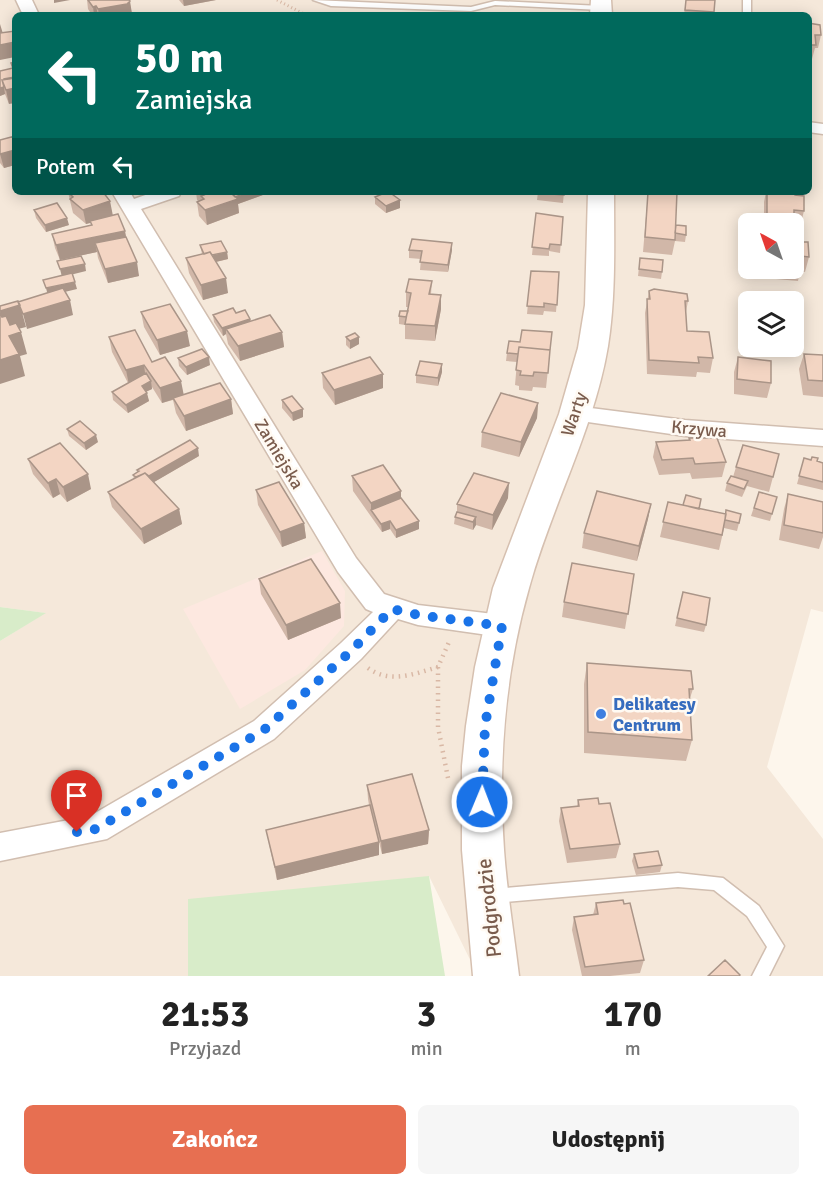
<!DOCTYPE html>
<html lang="pl">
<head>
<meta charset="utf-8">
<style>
  :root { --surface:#fff; --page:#f6f6f6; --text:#222; --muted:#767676; --accent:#e76f51 }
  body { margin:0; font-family:Signika,sans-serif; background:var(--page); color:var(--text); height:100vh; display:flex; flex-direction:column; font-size:22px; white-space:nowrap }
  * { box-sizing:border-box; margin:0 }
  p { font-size:20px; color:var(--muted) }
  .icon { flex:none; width:33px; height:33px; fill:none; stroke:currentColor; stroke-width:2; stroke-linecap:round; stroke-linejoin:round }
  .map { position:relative; height:976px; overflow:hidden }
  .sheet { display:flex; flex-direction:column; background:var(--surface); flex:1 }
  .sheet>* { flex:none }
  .guide { position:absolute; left:12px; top:12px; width:800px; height:183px; border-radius:9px; box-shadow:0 3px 15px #0003; background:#00695c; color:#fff; overflow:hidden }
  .needle { width:39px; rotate:320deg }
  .tools { position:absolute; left:738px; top:213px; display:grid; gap:12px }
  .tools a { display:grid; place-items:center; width:66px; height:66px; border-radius:9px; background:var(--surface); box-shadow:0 3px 15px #0003; font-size:30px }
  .pin { position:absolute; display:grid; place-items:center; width:51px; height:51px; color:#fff; margin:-62px -26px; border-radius:50% 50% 50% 0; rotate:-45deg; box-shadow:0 0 6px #0007 }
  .pin .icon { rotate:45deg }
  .me { position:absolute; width:66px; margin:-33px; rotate:1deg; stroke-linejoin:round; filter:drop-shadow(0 0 4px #0008) }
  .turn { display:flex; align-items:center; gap:21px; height:126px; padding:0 24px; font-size:27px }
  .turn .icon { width:78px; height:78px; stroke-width:2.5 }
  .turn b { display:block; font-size:42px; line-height:51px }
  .then { display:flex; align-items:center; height:57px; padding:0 24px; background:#0003; gap:12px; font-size:22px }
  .eta { display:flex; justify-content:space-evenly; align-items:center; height:102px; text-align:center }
  .eta b { font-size:36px; font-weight:700; line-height:42px }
  .action { display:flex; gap:12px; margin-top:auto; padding:12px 24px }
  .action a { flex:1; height:69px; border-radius:9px; background:var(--accent); color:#fff; font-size:24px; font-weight:700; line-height:69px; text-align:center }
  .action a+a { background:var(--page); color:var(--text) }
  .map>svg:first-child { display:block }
  .residential { fill:#f5e8da; fill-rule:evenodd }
  .commercial { fill:#fde8e0 }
  .green { fill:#d8ecc9 }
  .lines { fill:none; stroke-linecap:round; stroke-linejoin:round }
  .lane-casing { stroke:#d1beb0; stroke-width:3 }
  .street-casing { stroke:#d1beb0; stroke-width:3 }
  .secondary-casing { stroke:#d6c0b0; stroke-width:3 }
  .path-far1 { stroke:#d9b8a5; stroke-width:3; stroke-dasharray:1 3; stroke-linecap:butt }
  .path { stroke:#d9b8a5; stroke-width:4.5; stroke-dasharray:1.5 5; stroke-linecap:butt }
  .lane { fill:#fff; fill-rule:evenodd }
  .street { fill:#fff; fill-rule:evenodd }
  .secondary { fill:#fff; fill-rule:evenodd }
  .wall { fill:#d1b7a8 }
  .shaded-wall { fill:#aa9588 }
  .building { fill:#f3d5c3; stroke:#aa9588; stroke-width:1.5 }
  .route { stroke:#1a73e8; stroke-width:10; stroke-dasharray:0 18 }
  .shop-dot { fill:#3f7fe0; stroke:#fffaf3; stroke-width:2 }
  .labels { text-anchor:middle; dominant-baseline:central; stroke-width:5; stroke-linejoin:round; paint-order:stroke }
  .street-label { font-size:18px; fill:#7a5c4d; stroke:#fffaf3 }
  .shop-label { font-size:18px; font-weight:bold; fill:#366cbe; stroke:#fffaf3; text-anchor:start }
  .near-street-label { font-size:21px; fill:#7a5c4d; stroke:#fffaf3 }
</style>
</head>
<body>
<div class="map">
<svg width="823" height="976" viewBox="0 0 823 976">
  <rect width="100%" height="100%" fill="#fdf6ec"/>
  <path class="residential" d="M0 0H823V612L811 609 767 767 823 839V976H478L429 876 188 976H0V641L45 613 0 607ZM15 15H808V192H15ZM748 224H794V268H748ZM748 302H794V346H748Z"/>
  <path class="commercial" d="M322 551 345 591 344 626 305 670 240 709 183 609Z"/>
  <path class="green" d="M0 607 46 613 0 641Z
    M429 876 445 976H188V899Z"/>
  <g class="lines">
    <defs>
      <path id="lane" d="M313 0 471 7 495 1 601 6 605 8 601 10 495 5 471 11 331 6Z
        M743 0H751V15H743Z
        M678 873 723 878 759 906 784 946 769 976H752L767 947 747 916 714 890 678 887 493 903 487 901 485 896 487 891 493 889Z"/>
      <path id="street" d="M16 0H32L39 15H23Z
        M808 122 823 124V134L808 132Z
        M112 192H130L134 199 154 192H181L179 196 141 209 356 558 384 594 418 605 502 615 511 619 515 626 511 633 502 637 418 625 398 619 361 659 274 739 107 839 0 861V833L90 816 254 721 341 643 373 612 366 609 338 572Z
        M575 406 685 420 823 430V446L685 436 567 419 564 414 567 409Z"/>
      <path id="secondary" d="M591 0H611L612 15H590Z
        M588 192H614C614 243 616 296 608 346 594 430 551 507 529 588 505 672 498 763 504 850 507 892 514 934 519 976H473L462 850V766L466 726 475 667 493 588 559 414 578 348 585 305Z"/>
    </defs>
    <use href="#lane" class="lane-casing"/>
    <use href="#street" class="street-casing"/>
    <use href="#secondary" class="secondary-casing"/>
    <path class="path-far1" d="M277 0 306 15"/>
    <path class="path" d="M368 668C390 684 414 674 438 667
      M448 778 438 727V667L449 642"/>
    <use href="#lane" class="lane"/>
    <use href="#street" class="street"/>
    <use href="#secondary" class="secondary"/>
  </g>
  <path class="wall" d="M87 0H129L132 14 131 15H92L88 9Z
    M179 0H216L184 6Z
    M686 0H715L713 15H684Z
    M808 23 821 35 818 48H815L812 59H808Z
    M15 62 9 104 5 94 0 96V71L12 69 11 63Z
    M15 136V165L4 168 0 163V140Z
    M68 192 113 216 127 240 139 276 108 283 98 258 97 252 60 260 55 248 52 234 91 225V223L86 224 73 213Z
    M196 192H271L238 204 239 213 207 225 199 216 197 202 198 201 197 200Z
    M319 192H333L327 194Z
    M538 192H564L563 203 537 200Z
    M648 192 676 225 686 235 685 242 675 241 672 255 643 252Z
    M766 192H794L795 195 804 211 800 226 794 225V224H764V202Z
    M375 197 400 208 386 213 375 204Z
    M34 210 69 225 46 232 36 218Z
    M536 213 563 217 560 253 549 251V256L532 255Z
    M794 233 801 242 809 257 805 272 800 271 798 281 765 278V268H794Z
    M452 243V250L448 272 420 270 421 259 409 258V250Z
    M200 245 227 252 228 259 216 262 228 293 203 300 189 273 186 258 202 254Z
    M640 258 662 272 661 279 638 276Z
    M531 271 559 272 556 312 544 311 543 315 527 314Z
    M432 281 431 294 441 309 435 341 405 339V325L399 324V316L408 311V307H406V292Z
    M649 291 688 301 686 312 687 331 713 358 710 373 697 372 696 377 647 374 645 313Z
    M141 312 190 346 160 355 144 327Z
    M236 313 250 319 251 321 282 332 284 347 240 361 228 344 226 334 223 336 214 322 213 315Z
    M552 332 546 388 533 387 532 391 519 390V386L515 385 517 362 506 361 507 353 520 342Z
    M109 337 152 362 170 363 183 395 231 399 233 414 186 431 176 413 173 400 162 403 152 387V389L146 392 149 401 128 413 113 400 112 392 128 383 112 352Z
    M346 337 359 344 350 349 346 345Z
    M804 354 823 355V397L803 395 799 369Z
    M738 357 771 383 767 398 734 394V372Z
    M178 358 210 365 187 375 179 366Z
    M442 372 438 386 416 383V375Z
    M322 373 383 374V388L335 405 323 388Z
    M282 400 303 417 293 421 282 408Z
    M538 403 537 418 519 457 481 447 482 432Z
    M67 429 98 442 86 450 69 436Z
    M689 438 726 462 722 477 692 479 690 473 659 475 653 457 656 442 688 440Z
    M779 454 769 492 747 486 742 497 725 491 727 483 733 477 736 467Z
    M199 456 154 482 179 509 182 524 144 544 112 507 108 492 134 479 133 475 137 472V470Z
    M804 458 823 463V490L797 484Z
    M28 459 91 489 67 502 60 494 53 498 33 474Z
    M352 476 401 491V498L419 521V529L396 538 390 529 382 532 353 491Z
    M256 490 304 523 306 538 282 547 258 505Z
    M759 492 777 497 770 521 751 516Z
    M788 494 823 533V537L819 549 779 540 784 509Z
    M508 498 492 530 476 525 473 530 454 524 455 517 457 512V504Z
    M668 502 699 509 739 523 737 531 724 528 719 550 660 537Z
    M651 504 648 519 637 561 582 548 584 533Z
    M634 574 625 629 562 617 564 602Z
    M259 579 341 618 288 640 261 594Z
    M683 592 706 625 704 632 675 626Z
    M587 663 693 689 689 701 692 740 686 761 584 753V684Z
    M367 785 429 830 428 844 382 854 379 842V855L277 880 266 830 369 805 368 799Z
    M578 800 599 804 620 844 616 858 567 863 559 821 561 808 577 806Z
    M634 854 662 865 660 872 636 875 632 861Z
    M596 903 644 960 640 973 610 976H582L572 930 574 917 593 915Z"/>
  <path class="shaded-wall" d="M54 0H70L54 3Z
    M183 0H216L184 6Z
    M130 1 132 14 131 15H99L98 9Z
    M96 6 98 15H94L93 7Z
    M0 24 4 37 0 38Z
    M15 42V57L0 60V45Z
    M4 87 5 94 0 96V88Z
    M15 88V103L9 104 6 90Z
    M15 150V165L4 168 0 154Z
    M246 192H271L238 204 239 213 207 225 205 210 231 199 246 193Z
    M400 200V208L386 213V206Z
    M110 201 113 216 86 224 83 210Z
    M67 218 69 225 46 232 45 225Z
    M125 231 128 246 95 243 97 252 60 260 56 245Z
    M452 243V250L448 272V265Z
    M227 252 228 259 207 264 206 257Z
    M137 262 139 276 108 283 105 269Z
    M85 264 86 271 62 277 60 269Z
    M226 278 228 293 203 300 201 285Z
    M75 282 77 289 48 296 46 288Z
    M441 295V309L435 341V326Z
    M70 300 73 315 27 329 23 314Z
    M20 305 26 327 6 332 0 311Z
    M250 319 251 326 226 329V334L223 336 222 328Z
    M187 331 190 346 160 355 157 340Z
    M21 332 27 354 20 356 25 376 0 384V360L9 336Z
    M282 332 284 347 240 361 238 346Z
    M359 337V344L350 349V341Z
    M209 357 210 365 187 375 186 367Z
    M442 364V372L438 386V378Z
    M144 365 146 380 129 385 126 370Z
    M383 374V388L335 405 334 390Z
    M151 381 152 389 143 393 142 386Z
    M181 381 184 396 162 403 160 388Z
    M147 393 149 401 128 413 126 405Z
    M231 399 233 414 186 431 184 416Z
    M538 403 537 418 519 457 521 442Z
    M303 409V417L293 421 292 413Z
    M96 435 98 442 86 450 84 443Z
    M198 448 199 456 149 485 148 477Z
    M88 474 91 489 67 502 63 487Z
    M56 479 60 494 53 498 48 483Z
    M509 483 508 498 492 530 493 515Z
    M401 491V506L371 510V518V503Z
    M651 504 648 519 637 561 639 546Z
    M179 509 182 524 144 544 141 529Z
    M476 517V525L473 530V522Z
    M390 521V529L382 532 381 524Z
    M419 521V529L396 538V530Z
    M304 523 306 538 282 547 280 532Z
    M340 603 341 618 288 640 286 625Z
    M429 830 428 844 382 854 381 841Z
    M379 842V855L277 880 275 867Z"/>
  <path class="building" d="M88 0H129L130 1 127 4 98 9 96 6 93 7Z
    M686 0H715L714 12 685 10Z
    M808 23 820 25 821 35H815L816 45H808Z
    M15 31V42L0 45V33Z
    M15 62V77L4 79V80H2L4 87 0 88V71L13 68 11 63Z
    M15 78V88L6 90 2 80Z
    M15 136V150L0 154V140Z
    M68 192H103L110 201 83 210 70 199 73 197Z
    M201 192H230L238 199 205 210 197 202 204 199 201 196 204 195Z
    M230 192H245L246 193 235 197Z
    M387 192H389L400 200 386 206 375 197Z
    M538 192H564V195L538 193Z
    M648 192H677L675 240 645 237Z
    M767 192H794L795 195 804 196V211L794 210V219L767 216Z
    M57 203 67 218 45 225 34 210Z
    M536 213 563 217 561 245 550 244 549 249 532 247Z
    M118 214 125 231 56 245 52 234 92 225 90 221Z
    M676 225 686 226V235L675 233Z
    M794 233 801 234V242H808L809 257 801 256V266L794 265Z
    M126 237 137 262 105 269 95 243Z
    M412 239 452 243 448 265 420 262 422 251 409 250Z
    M221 241 227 252 212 255 210 252 204 254 200 245Z
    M210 252 226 278 201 285 186 258Z
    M81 256 85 264 60 269 57 261Z
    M640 258 663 260 662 272 639 269Z
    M531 271 559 272 557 305 544 303V307L527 306Z
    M72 273 75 282 46 288 43 280Z
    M409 279 432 281 429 294 441 295 435 326 405 324 411 293 406 292Z
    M63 288 70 300 23 314 18 302Z
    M654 289 687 294 688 301H685L687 331 709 332 713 358 698 357 699 363 649 360 647 299H650L649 291Z
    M18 301 20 305 0 311V306Z
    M170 304 187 331 157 340 141 312Z
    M233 308 236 313 245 310 250 319 222 328 213 315Z
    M400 311H408L406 317 399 316Z
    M0 312 2 317 6 316 10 325 16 323 21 332 9 336 19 354 0 360Z
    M270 315 282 332 238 346 226 329Z
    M135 330 152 362 165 357 181 381 160 388 144 365 126 370 109 337Z
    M522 330 552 332 550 350 519 347 518 354 507 353 509 341 520 342Z
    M355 333 359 337 350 341 346 337Z
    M519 347 550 350 548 373 534 372 533 376 520 375 521 371 516 370Z
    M202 349 209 357 186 367 178 358Z
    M804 354 823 355V381L808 380Z
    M370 357 383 374 334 390 322 373Z
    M738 357 771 361V383L737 379Z
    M420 361 442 364 438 378 416 375Z
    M146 373 151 381 142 386 147 393 126 405 112 392Z
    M220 383 231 399 184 416 173 398Z
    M501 393 538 403 521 442 482 432Z
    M292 396 303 409 292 413 282 400Z
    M80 421 96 435 84 443 67 429Z
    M689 438H717L726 462 695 464 693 458 662 460 656 442 690 440Z
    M190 440 198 448 149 476 145 473 136 477 133 475 139 471 137 470Z
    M60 443 88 474 63 487 56 479 48 483 28 459Z
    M743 445 779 454 773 477 736 467Z
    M812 457 818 458 817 461 823 463V482L799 476 804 458 811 460Z
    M383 465 401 491 371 503 352 476Z
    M145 473 179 509 141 529 108 492Z
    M474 473 509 483 493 515 457 504Z
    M731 476 748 481 744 489 727 483Z
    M279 482 304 523 280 532 256 490Z
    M597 491 651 504 639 546 584 533Z
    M759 492 777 497 772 514 754 508Z
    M788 494 823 502V533L784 525Z
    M686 495 701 499 699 509 683 505Z
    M401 498 419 521 396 530 390 521 381 524 371 510Z
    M668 502 726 514 722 535 663 522Z
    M726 510 741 514 739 523 725 520Z
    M457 512 476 517 473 522 455 517Z
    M311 559 340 603 286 625 259 579Z
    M572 563 634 574 628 614 564 602Z
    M683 592 710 598 706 625 677 618Z
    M587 663 691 671 693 689H689L692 740 588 732Z
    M412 774 429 830 381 841 367 785Z
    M598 798 599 804 610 803 620 844 570 849 561 808 579 806 578 800Z
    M370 805 379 842 275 867 266 830Z
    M658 851 662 865 638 868 634 854Z
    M623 900 624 904 630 903 644 960 585 967 574 917 598 914 596 903Z
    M725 960 740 975 739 976H708Z"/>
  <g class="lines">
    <path class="route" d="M77 832 96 829 264 730 351 651 392 609 418 615 502 626 485 726 482 802"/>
  </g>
  <circle class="shop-dot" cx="601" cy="714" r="6"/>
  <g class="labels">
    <g class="street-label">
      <text transform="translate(574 414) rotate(-71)">Warty</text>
      <text transform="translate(699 429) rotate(5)">Krzywa</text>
      <text transform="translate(279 454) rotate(59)">Zamiejska</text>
    </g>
    <g class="shop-label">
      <text x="613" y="704">Delikatesy<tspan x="613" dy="21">Centrum</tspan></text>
    </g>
    <g class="near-street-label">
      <text transform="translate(489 908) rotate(-96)">Podgrodzie</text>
    </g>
  </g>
</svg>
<div class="tools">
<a><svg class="needle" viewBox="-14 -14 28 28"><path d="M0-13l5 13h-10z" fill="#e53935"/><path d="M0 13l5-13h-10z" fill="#767676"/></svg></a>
<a><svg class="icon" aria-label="layers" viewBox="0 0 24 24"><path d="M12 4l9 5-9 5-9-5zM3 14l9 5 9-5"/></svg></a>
</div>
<div class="pin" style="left:77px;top:832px;background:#d93025"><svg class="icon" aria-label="arrive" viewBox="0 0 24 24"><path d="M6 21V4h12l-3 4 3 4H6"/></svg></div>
<svg class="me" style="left:482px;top:802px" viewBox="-20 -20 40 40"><circle r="17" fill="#1a73e8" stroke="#fff" stroke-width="3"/><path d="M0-11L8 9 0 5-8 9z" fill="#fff"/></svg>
<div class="guide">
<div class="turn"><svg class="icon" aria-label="left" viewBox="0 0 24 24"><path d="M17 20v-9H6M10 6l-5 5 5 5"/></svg><div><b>50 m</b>Zamiejska</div></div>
<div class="then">Potem<svg class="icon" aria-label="left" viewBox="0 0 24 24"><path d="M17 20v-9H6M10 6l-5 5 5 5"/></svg></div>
</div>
</div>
<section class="sheet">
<div class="eta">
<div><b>21:53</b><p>Przyjazd</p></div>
<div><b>3</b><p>min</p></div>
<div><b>170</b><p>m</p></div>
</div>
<div class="action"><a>Zakończ</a><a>Udostępnij</a></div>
</section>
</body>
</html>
